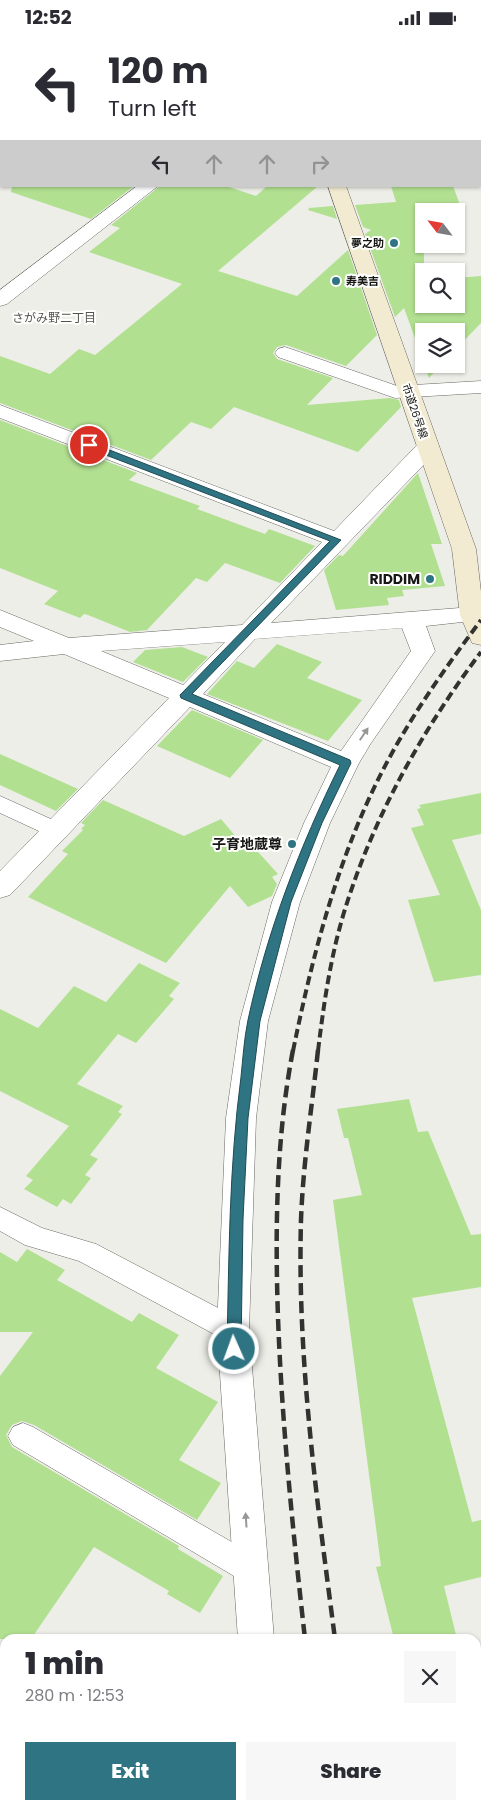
<!DOCTYPE html>
<html lang="en">
<head>
<meta charset="utf-8">
<style>
  :root { --surface:#fff; --page:#f7f7f7; --text:#2b2b33; --muted:#7c7c81; --accent:#2f7482 }
  body { margin:0; font-family:Poppins,"Noto Sans JP",sans-serif; background:var(--page); color:var(--text); height:100vh; display:flex; flex-direction:column; font-size:19px; white-space:nowrap }
  * { box-sizing:border-box; margin:0 }
  p { font-size:16px; color:var(--muted) }
  .icon { flex:none; width:28px; height:28px; fill:none; stroke:currentColor; stroke-width:2; stroke-linecap:round; stroke-linejoin:round }
  .map { position:relative; flex:1; overflow:hidden }
  .details { position:absolute; left:0px; top:1599px; width:481px; height:176px; display:flex; flex-direction:column; background:var(--surface); border-radius:15px 15px 0 0; box-shadow:0 1px 4px #0004 }
  .details>* { flex:none }
  .guide { position:absolute; left:0px; top:0px; width:481px; height:152px; box-shadow:0 1px 4px #0004; background:#fff; color:var(--text); overflow:hidden }
  .needle { width:32px; rotate:301deg }
  .buttons { position:absolute; left:415px; top:168px; display:grid; gap:10px }
  .buttons a { display:grid; place-items:center; width:50px; height:50px; border-radius:0px; background:var(--surface); box-shadow:0 1px 4px #0004; font-size:25px }
  .pin { position:absolute; display:grid; place-items:center; width:42px; height:42px; color:#fff; margin:-21px; border:2px solid #fff; border-radius:50%; box-shadow:0 1px 5px #0007 }
  .me { position:absolute; width:55px; margin:-28px; rotate:358deg; stroke-linejoin:round; filter:drop-shadow(0 0 4px #0008) }
  .turn { display:flex; align-items:center; gap:18px; height:105px; padding:0 25px; font-size:22px }
  .turn .icon { width:65px; height:65px; stroke-width:2.5 }
  .turn b { display:block; font-size:35px; line-height:42px }
  .lanes { display:flex; align-items:center; height:48px; padding:0 25px; background:#0003; justify-content:center; gap:25px; direction:ltr }
  .lanes .off { opacity:.35 }
  .round { display:grid; place-items:center; flex:none; width:52px; height:52px; border-radius:0px; background:var(--page) }
  .overview { display:flex; align-items:center; justify-content:space-between; height:85px; padding:0 25px }
  h1 { font-size:30px; font-weight:800; line-height:38px }
  .action { display:flex; gap:10px; margin-top:auto; padding:10px 25px }
  .action a { flex:1; height:58px; border-radius:0px; background:var(--accent); color:#fff; font-size:20px; font-weight:800; line-height:58px; text-align:center }
  .action a+a { background:var(--page); color:var(--text) }
  .status { display:flex; justify-content:space-between; align-items:center; height:35px; padding:0 25px; background:var(--surface); direction:ltr }
  .status svg { height:14px; fill:currentColor }
  .map>svg:first-child { display:block }
  .building { fill:#b2e091 }
  .lines { fill:none; stroke-linecap:round; stroke-linejoin:round }
  .lane-casing { stroke:#686863; stroke-width:1 }
  .street-casing { stroke:#686863; stroke-width:1 }
  .secondary-casing { stroke:#686863; stroke-width:1 }
  .lane { fill:#fff; fill-rule:evenodd }
  .street { fill:#fff; fill-rule:evenodd }
  .secondary { fill:#f3ebd1; fill-rule:evenodd }
  .rail-far1 { stroke:#323230; stroke-width:4; stroke-dasharray:9 4.5; stroke-linecap:butt }
  .rail { stroke:#323230; stroke-width:4.5; stroke-dasharray:12 6; stroke-linecap:butt }
  .oneway { fill:#979796 }
  .route { fill:#2f7482; stroke:#1f4b54 }
  .poi-dot { fill:#2f7482; stroke:#fffffe; stroke-width:2 }
  .labels { text-anchor:middle; dominant-baseline:central; stroke-width:4; stroke-linejoin:round; paint-order:stroke }
  .far-poi-label { font-size:11px; font-weight:bold; fill:#171715; stroke:#fffffe; text-anchor:end }
  .far-street-label { font-size:11px; fill:#171715; stroke:#fffffe }
  .far-neighbourhood-label { font-size:12px; fill:#54544f; stroke:#fffffe }
  .poi-label { font-size:14px; font-weight:bold; fill:#171715; stroke:#fffffe; text-anchor:end }
</style>
</head>
<body>
<div class="status"><b>12:52</b><svg viewBox="0 0 49 12"><path d="M0 12V9h3v3zM5 12V6h3v6zM10 12V3h3v9zM15 12V0h3v12zM26 1h20v11H26zM47 4h2v5h-2z"/></svg></div>
<div class="map">
<svg width="481" height="1774" viewBox="0 0 481 1774">
  <rect width="100%" height="100%" fill="#edeee7"/>
  <path class="building" d="M12 151H134L91 184 11 157Z
    M160 151H226L256 161 267 151H318L218 236 297 261 348 215 377 300 346 331 286 310 277 312 273 318 277 324 333 343 307 370 390 363 399 365 401 372 358 417 234 372 211 394 191 387 151 425 0 368V321L50 339 79 314 95 320 182 249 89 217 120 193 111 190Z
    M391 151H453L464 181H456V176H424V269H456V243L481 241V288L456 314V296H424V328L404 273 395 282 365 199 371 195 363 192 355 170 396 167Z
    M333 171 337 184 308 175 309 173Z
    M424 329H442L429 343Z
    M0 385 137 438 129 445 200 471 197 474 265 499 269 494 315 511 280 548 225 528 207 547 196 543 147 595 130 597 88 580 84 579 80 583 44 569 58 556 0 533Z
    M418 438 442 509H431L445 551 402 555 404 561 387 563 389 570 336 575 324 535 339 520 343 521Z
    M277 609 322 627 307 643 362 665 328 706 207 659 237 626 254 633Z
    M182 612 208 622 183 647 133 627 145 615Z
    M192 675 263 705 230 743 157 711Z
    M0 719 78 754 56 776 0 750Z
    M481 758V799L452 805 481 875V940L434 947 408 865 440 860 411 793 424 790 417 774 421 773 419 770Z
    M103 765 184 801 221 784 242 809 248 806 278 839 272 842 277 849 272 861 248 872 230 851 166 928 28 862 68 819 62 816 83 795 81 794 85 790 81 788Z
    M139 928 180 948 169 961 174 964 136 1008 118 999 77 1049 123 1071 118 1077 122 1079 90 1120 98 1124 85 1140 91 1143 71 1169 63 1164 57 1172 24 1154 33 1145 26 1141 69 1091 0 1056V974L38 993 74 951 106 967Z
    M409 1064 418 1097 428 1096 471 1200 481 1199V1252L412 1263 472 1487 481 1485V1542L444 1551 457 1604H394L376 1532 381 1531 333 1165 362 1160 348 1103H344L337 1074Z
    M27 1214 65 1235 57 1245 132 1287 139 1278 179 1300 156 1333 218 1367 179 1425 221 1448 197 1485 34 1390 22 1386 12 1390 6 1400 12 1412 179 1511 178 1514 223 1541 200 1578 167 1559 169 1556 94 1512 31 1604H0V1341L33 1297H0V1217L17 1227Z"/>
  <g class="lines">
    <defs>
      <path id="lane" d="M0 50 1 51V61L0 60Z
        M0 761 64 790 67 796 64 802 56 804 0 778Z
        M0 1172 42 1193 96 1209 243 1286 247 1295 243 1304 233 1307 223 1304 79 1226 25 1210 0 1196Z
        M23 1388 33 1392 261 1524 265 1534 261 1544 250 1549 239 1544 13 1410 8 1401 13 1392Z"/>
      <path id="street" d="M28 0H49V1H28Z
        M480 131 481 132V144L480 143Z
        M137 151H158L7 269 0 271V255Z
        M285 312 397 351 481 346V358L395 363 278 322 275 318 278 314Z
        M0 370 334 496 420 407 428 405 436 407 439 412 436 417 271 588 472 572 481 575 480 585 426 591 435 616 371 708 359 728 330 788 300 867 268 986 256 1083 249 1295 274 1604H238L217 1295 226 1083 240 986 272 867 304 788 331 732 190 672 10 860 0 863V836L169 663 64 619 0 626V610L34 606 0 592V575L69 603 242 590 322 507 0 383ZM402 593 411 616 341 716 203 659 255 604ZM225 607 183 650 101 616Z
        M0 1621 5 1623V1660L0 1658Z
        M181 1770H224L226 1774H183Z
        M250 1770H288V1774H250Z"/>
      <path id="secondary" d="M280 0H297V1H280Z
        M328 151H346L476 514 481 557V610L472 608 460 580 452 514Z"/>
    </defs>
    <use href="#lane" class="lane-casing"/>
    <use href="#street" class="street-casing"/>
    <use href="#secondary" class="secondary-casing"/>
    <use href="#lane" class="lane"/>
    <use href="#street" class="street"/>
    <use href="#secondary" class="secondary"/>
    <path class="rail-far1" d="M293 1016C314 913 341 810 392 718 418 671 449 628 481 585
      M318 1016C324 967 331 918 346 871 375 779 423 694 481 617"/>
    <path class="rail" d="M293 1015C276 1103 275 1194 278 1283 282 1390 293 1497 305 1604
      M318 1015C312 1072 303 1128 301 1185 297 1325 317 1465 335 1604
      M325 1770 326 1774
      M356 1770 357 1774"/>
  </g>
  <defs><path id="oneway-solid" d="M-6-.8H1V-3.2L6.5 0L1 3.2V.8H-6Z" transform="scale(1.25)"/></defs>
  <g class="oneway">
    <use href="#oneway-solid" transform="translate(364 699) rotate(-56)"/>
    <use href="#oneway-solid" transform="translate(246 1485) rotate(-94)"/>
  </g>
  <path class="route" d="M89 407 341 505 192 659 350 725 351 728 322 788 291 867 260 986 248 1083 243 1184 241 1314 239 1318 234 1320 229 1318 227 1314C229 1223 229 1132 241 1042 243 1023 244 1004 248 985 267 896 300 811 340 730L181 663 180 660 330 506 85 412 84 410Z"/>
  <g class="poi-dot">
    <circle cx="394" cy="208" r="5"/>
    <circle cx="336" cy="246" r="5"/>
    <circle cx="430" cy="544" r="5"/>
    <circle cx="292" cy="809" r="5"/>
  </g>
  <g class="labels">
    <g class="far-poi-label">
      <text x="384" y="208">夢之助</text>
      <text x="346" y="246" text-anchor="start">寿美吉</text>
    </g>
    <g class="far-street-label">
      <text transform="translate(415 376) rotate(71)">市道26号線</text>
    </g>
    <g class="far-neighbourhood-label">
      <text x="54" y="282">さがみ野二丁目</text>
    </g>
    <g class="poi-label">
      <text x="420" y="544">RIDDIM</text>
      <text x="282" y="809">子育地蔵尊</text>
    </g>
  </g>
</svg>
<div class="buttons">
<a><svg class="needle" viewBox="-14 -14 28 28"><path d="M0-13l5 13h-10z" fill="#e53935"/><path d="M0 13l5-13h-10z" fill="#7c7c81"/></svg></a>
<a><svg class="icon" aria-label="search" viewBox="0 0 24 24"><circle cx="10" cy="10" r="6"/><path d="M15 15l6 6"/></svg></a>
<a><svg class="icon" aria-label="layers" viewBox="0 0 24 24"><path d="M12 4l9 5-9 5-9-5zM3 14l9 5 9-5"/></svg></a>
</div>
<div class="pin" style="left:89px;top:410px;background:#d93025"><svg class="icon" aria-label="arrive" viewBox="0 0 24 24"><path d="M6 21V4h12l-3 4 3 4H6"/></svg></div>
<svg class="me" style="left:234px;top:1314px" viewBox="-20 -20 40 40"><circle r="17" fill="#2f7482" stroke="#fff" stroke-width="3"/><path d="M0-11L8 9 0 5-8 9z" fill="#fff"/></svg>
<div class="guide">
<div class="turn"><svg class="icon" aria-label="left" viewBox="0 0 24 24"><path d="M17 20v-9H6M10 6l-5 5 5 5"/></svg><div><b>120 m</b>Turn left</div></div>
<div class="lanes"><svg class="icon" aria-label="left" viewBox="0 0 24 24"><path d="M17 20v-9H6M10 6l-5 5 5 5"/></svg><svg class="icon off" aria-label="ahead" viewBox="0 0 24 24"><path d="M12 20V5M6 11l6-6 6 6"/></svg><svg class="icon off" aria-label="ahead" viewBox="0 0 24 24"><path d="M12 20V5M6 11l6-6 6 6"/></svg><svg class="icon off" aria-label="right" viewBox="0 0 24 24"><path d="M7 20v-9h11M14 6l5 5-5 5"/></svg></div>
</div>
<section class="details">
<div class="overview"><div><h1>1 min</h1><p>280 m · 12:53</p></div><a class="round"><svg class="icon" aria-label="close" viewBox="0 0 24 24"><path d="M6 6l12 12M18 6L6 18"/></svg></a></div>
<div class="action"><a>Exit</a><a>Share</a></div>
</section>
</div>
</body>
</html>
